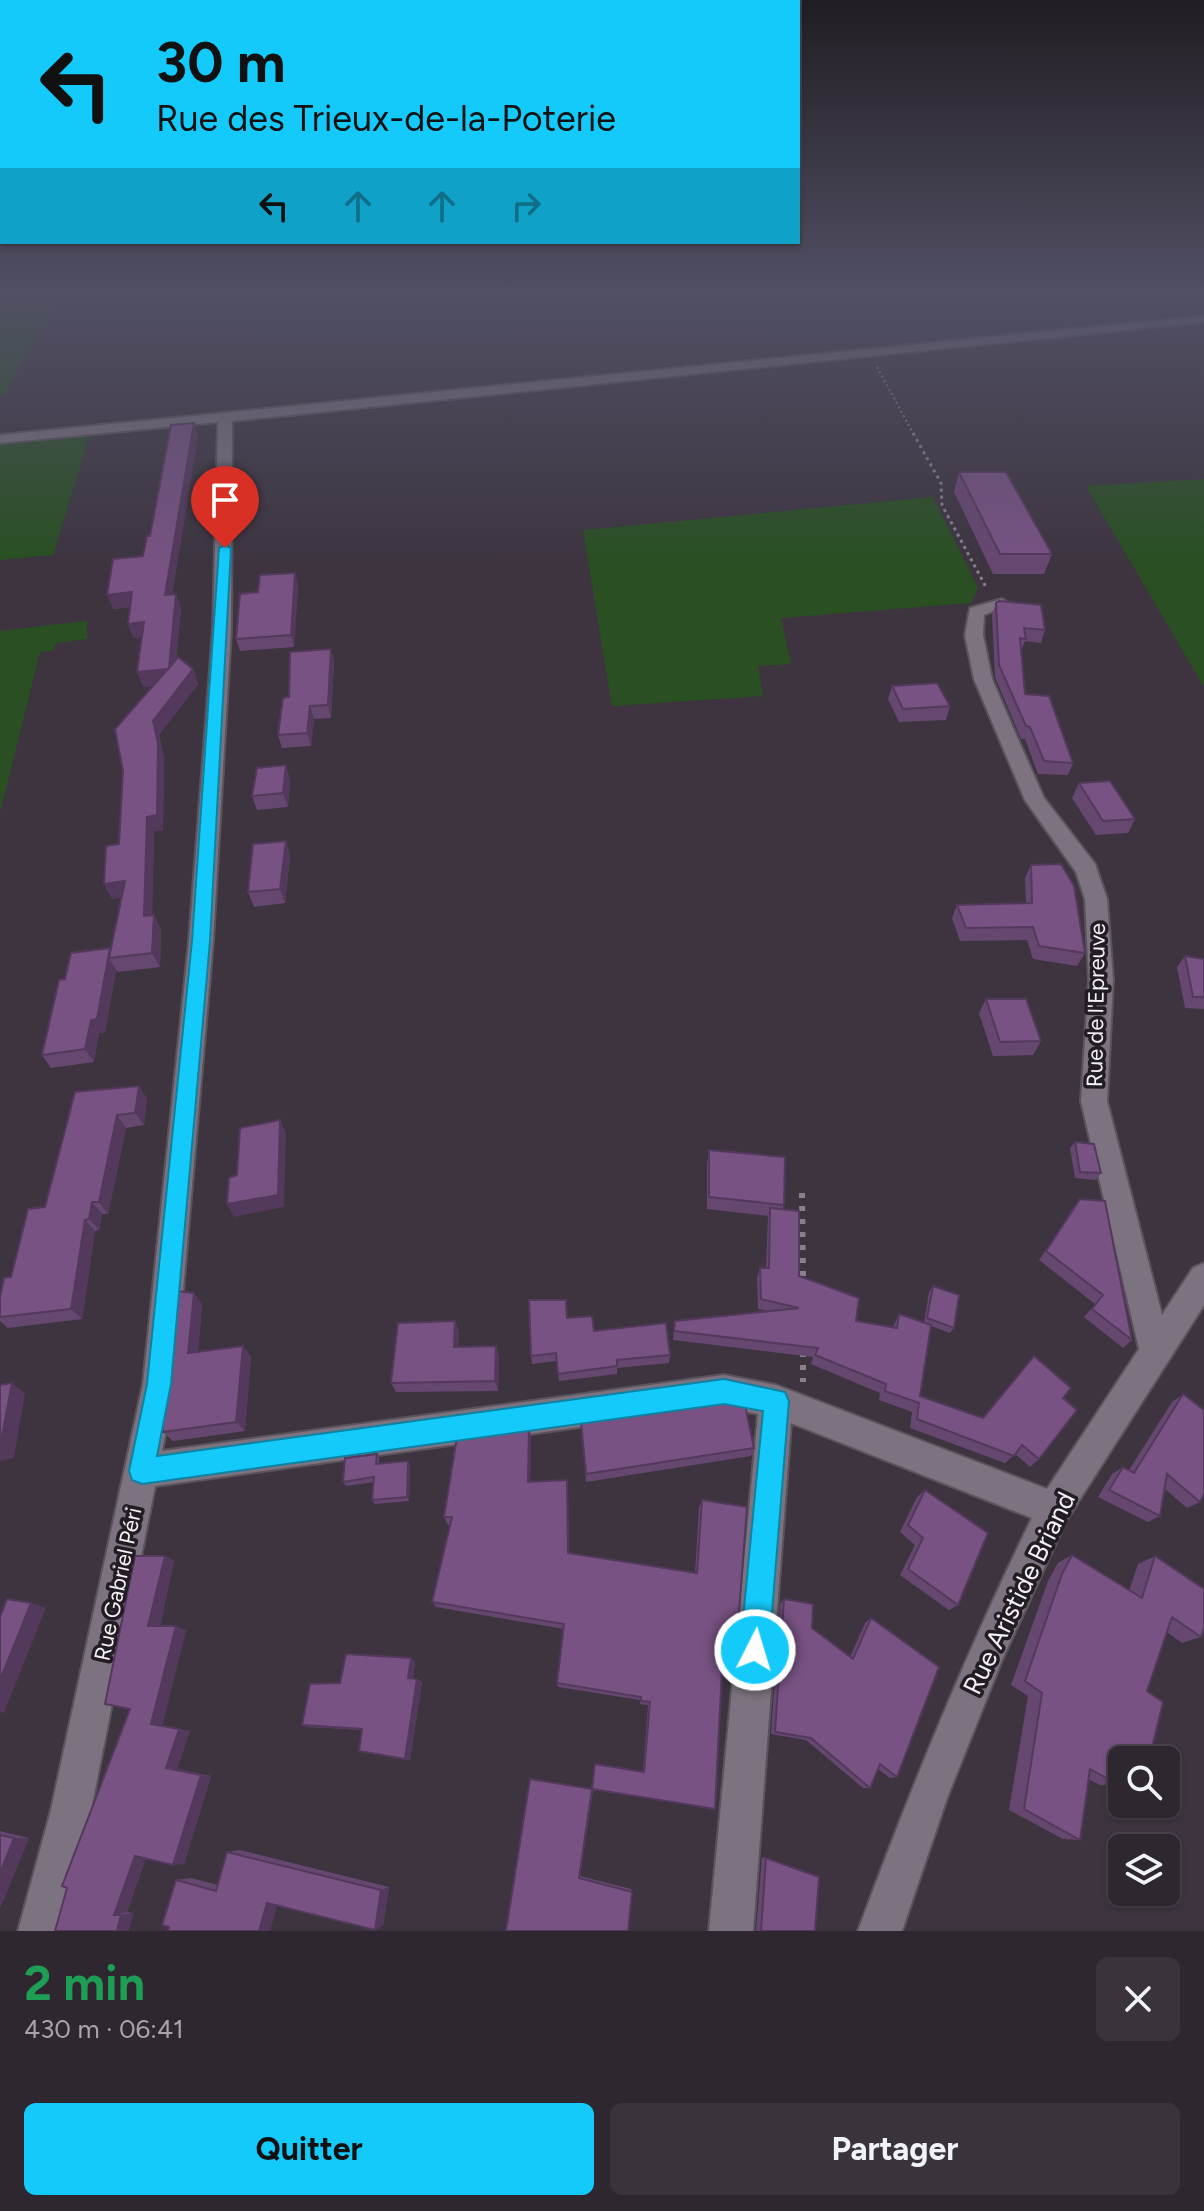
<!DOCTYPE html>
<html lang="fr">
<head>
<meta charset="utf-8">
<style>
  :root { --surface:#2e2730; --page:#3a333c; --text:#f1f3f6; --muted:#a7a5ab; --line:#49444c; --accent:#14cafb }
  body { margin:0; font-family:Figtree,sans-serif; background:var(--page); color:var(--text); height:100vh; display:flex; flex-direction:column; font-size:30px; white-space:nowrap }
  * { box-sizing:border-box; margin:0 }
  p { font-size:26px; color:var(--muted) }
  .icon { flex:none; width:44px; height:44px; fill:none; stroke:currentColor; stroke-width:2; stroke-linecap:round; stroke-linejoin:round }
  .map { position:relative; height:1931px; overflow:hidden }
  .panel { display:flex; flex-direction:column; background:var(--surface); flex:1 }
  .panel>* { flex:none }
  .top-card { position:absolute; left:0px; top:0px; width:800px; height:244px; box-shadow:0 2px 6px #0004,0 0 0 2px var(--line); background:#14cafb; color:#111; overflow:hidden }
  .tools { position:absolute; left:1108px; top:1746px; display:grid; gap:16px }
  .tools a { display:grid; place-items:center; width:72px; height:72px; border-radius:12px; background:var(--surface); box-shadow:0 2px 6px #0004,0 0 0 2px var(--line); font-size:40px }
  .pin { position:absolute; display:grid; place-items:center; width:68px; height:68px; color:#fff; margin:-82px -34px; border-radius:50% 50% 50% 0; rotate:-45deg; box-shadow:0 0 8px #0007 }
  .pin .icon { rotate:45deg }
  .me { position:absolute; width:88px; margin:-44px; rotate:5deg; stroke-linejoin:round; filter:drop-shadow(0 0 6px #0008) }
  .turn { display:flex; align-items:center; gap:28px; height:168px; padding:0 24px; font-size:36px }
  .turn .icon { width:104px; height:104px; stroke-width:2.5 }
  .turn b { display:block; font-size:56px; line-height:68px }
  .lanes { display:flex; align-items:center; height:76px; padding:0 24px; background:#0003; justify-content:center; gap:40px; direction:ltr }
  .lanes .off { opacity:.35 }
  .round { display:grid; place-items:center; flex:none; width:84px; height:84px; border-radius:12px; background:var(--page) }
  .summary { display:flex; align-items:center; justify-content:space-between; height:136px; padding:0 24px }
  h1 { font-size:48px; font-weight:700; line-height:60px; color:#1e9e55 }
  .button { display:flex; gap:16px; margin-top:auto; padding:16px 24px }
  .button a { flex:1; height:92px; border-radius:12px; background:var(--accent); color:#111; font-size:32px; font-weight:700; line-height:92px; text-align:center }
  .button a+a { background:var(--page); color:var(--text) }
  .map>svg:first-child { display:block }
  .green { fill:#294f23 }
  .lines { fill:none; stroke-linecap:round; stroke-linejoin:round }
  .street-casing { stroke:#5a535c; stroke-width:4 }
  .path-far2 { stroke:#88818b; stroke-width:2; stroke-dasharray:2 3; stroke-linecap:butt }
  .path-far1 { stroke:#88818b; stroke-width:3; stroke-dasharray:3 4; stroke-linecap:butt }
  .path { stroke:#88818b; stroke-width:6; stroke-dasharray:5 8; stroke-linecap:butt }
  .street { fill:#7d7380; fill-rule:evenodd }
  .wall { fill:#664770 }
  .shaded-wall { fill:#53395b }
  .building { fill:#775282; stroke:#53395b; stroke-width:2 }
  .route { fill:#14cafb; stroke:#0d83a3; stroke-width:2 }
  .labels { text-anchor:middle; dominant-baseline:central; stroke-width:7; stroke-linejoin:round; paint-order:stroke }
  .street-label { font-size:22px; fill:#f5eff7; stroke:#221d23 }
  .near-street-label { font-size:26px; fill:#f5eff7; stroke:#221d23 }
</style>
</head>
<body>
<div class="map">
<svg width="1204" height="1931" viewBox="0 0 1204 1931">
  <rect width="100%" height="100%" fill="#3d3440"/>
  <path class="green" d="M0 294H61L4 394 0 395Z
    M90 434 53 555 0 560V442Z
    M1204 479V687L1086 486Z
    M933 497 978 588 971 603 781 618 791 664 758 666 763 696 612 706 583 530Z
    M87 621V639L56 643 53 650 40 652 0 813V631Z"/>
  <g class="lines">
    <defs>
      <path id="street" d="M1204 316V322L232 421 231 630 213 941 175 1384 162 1451 724 1375 776 1385 1047 1489 1139 1349 1081 1101 1089 980 1085 899 1076 872 1025 800 974 679 965 635 970 608 1002 599 1010 604 984 615 983 635 992 679 1013 728 1044 798 1095 864 1107 899 1113 980 1107 1101 1162 1315 1193 1268 1204 1263V1305L1066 1521 1002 1660 947 1798 902 1931H858C910 1790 966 1653 1032 1518L791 1423 753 1931H709L758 1414 724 1407 155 1486 91 1810 62 1931H18L51 1810 143 1384 189 941 213 630 218 422 0 443V435Z"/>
    </defs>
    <use href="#street" class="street-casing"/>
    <path class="path-far2" d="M877 367 914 435"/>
    <path class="path-far1" d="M913 433 941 483 942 505 987 589"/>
    <path class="path" d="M802 1193 803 1282
      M803 1352V1382"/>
    <use href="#street" class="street"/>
  </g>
  <path class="wall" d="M198 436 172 594 181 608 176 659 193 669 198 684 159 735 164 758 163 830 154 831 152 915 161 929 160 967 118 972 116 970 105 1032 99 1033 94 1062 51 1068 42 1055 65 979 111 950 122 897 112 899 104 884 119 844 153 686 143 687 142 637 133 638 130 607 113 609 143 556 150 536Z
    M959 472 1052 554 1044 574H993L954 492Z
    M298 585 294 647 240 651 236 639 258 592Z
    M996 603 1045 630 1041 643 1025 641 1021 651 1025 694 1073 763 1068 775 1038 774 1025 739H1021L995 677 992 615Z
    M331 649 334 662 331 718 314 719 311 746 282 748 278 735 289 697Z
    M892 686 950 706 946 720 899 722 888 699Z
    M290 779 288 807 257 810 252 796Z
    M1079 783 1135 819 1128 833 1096 835 1072 798Z
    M286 841 290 856 285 903 254 907 248 892Z
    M1031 865 1085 953 1077 966 1033 959 1027 940 960 941 952 918 957 905 1026 903 1025 878Z
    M1185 956 1204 959V1009L1185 1008 1177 967Z
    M986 999 1041 1041 1033 1055 993 1056 979 1013Z
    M139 1086 147 1099 144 1125 126 1128 108 1214H102L99 1230 95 1231 82 1319 8 1328 0 1321V1298L45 1207Z
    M1075 1142 1101 1173 1096 1180 1075 1178 1070 1148Z
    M709 1150 784 1205 783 1209 799 1276 856 1321 893 1327 899 1314 924 1323 929 1292 933 1286 954 1328 950 1333 931 1326 920 1396 982 1418 1034 1356 1063 1398 1039 1459 1030 1467 1015 1454 1005 1463 910 1428 912 1412 879 1400 880 1393 811 1364 813 1357 673 1340 675 1321 767 1311 758 1309 757 1278 760 1268H766L768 1216 707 1209V1163Z
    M1080 1199 1132 1340 1123 1348 1084 1317 1095 1304 1039 1260Z
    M202 1304 198 1351 251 1356 245 1431 173 1441 163 1432Z
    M567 1318 594 1331 670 1355 669 1363 617 1368V1374L559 1381 557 1361 532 1364 531 1356Z
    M455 1321 459 1332 458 1347 496 1346 499 1357 498 1391 396 1392 391 1383Z
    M1183 1394 1200 1502 1187 1508 1165 1489 1160 1516 1148 1522 1098 1497 1112 1474 1123 1467 1129 1470 1172 1402Z
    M581 1422 754 1448 751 1456 586 1482Z
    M529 1427 531 1437 530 1482 568 1488 569 1554 695 1573 699 1508 702 1500 736 1652 732 1657 723 1655 715 1809 593 1790 580 1876 631 1889 632 1892 506 1931 592 1789 643 1772 648 1705 640 1704V1700L558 1687 557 1683 564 1629 436 1607 432 1602 450 1525H448L444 1517Z
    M377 1454 379 1458V1463L408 1461 410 1465 409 1501 375 1504 372 1500 374 1482 346 1486 343 1482Z
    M925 1490 958 1605 949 1610 900 1575 915 1545 900 1532 917 1497Z
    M1072 1555 1129 1591 1138 1564 1155 1556 1201 1637 1182 1643 1167 1632 1122 1760V1777L1118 1775 1117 1784 1100 1785 1088 1779 1080 1840 1063 1839 1009 1810 1028 1696 1011 1685 1048 1581 1058 1563Z
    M165 1556 174 1561 160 1626 186 1630 162 1726 190 1731 177 1769 211 1776 184 1864 146 1858 127 1912 134 1913 55 1931 130 1709Z
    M784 1599 812 1628 850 1657 865 1623 871 1618 897 1777 890 1778 878 1769 870 1788H863L806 1740 771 1734 780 1604Z
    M411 1658 415 1661 413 1678 417 1679 422 1682 410 1760 365 1753 362 1730 309 1727 302 1725 340 1683Z
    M0 1831 29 1838 0 1908Z
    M240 1850 389 1887 383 1926 277 1906 176 1880 191 1878 218 1885 227 1852Z
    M762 1857 819 1877 815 1931H756Z"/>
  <path class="shaded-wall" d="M194 423 198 436 170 609 165 595Z
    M295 573 298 585 294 647 291 635Z
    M132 592 137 606 113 609 107 595Z
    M176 594 181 608 174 682 169 668Z
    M144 622 150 636 133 638 128 624Z
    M331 649 334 662 331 718 328 705Z
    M168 669 173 683 143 687 137 672Z
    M193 669 198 684 159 735 164 758 163 830 154 831 152 930 144 916 147 817 153 721Z
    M310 706 314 719 311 746 307 733Z
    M286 765 290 779 288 807 283 793Z
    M286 841 290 856 285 903 280 889Z
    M125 881 133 895 112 899 104 884Z
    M154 915 161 929 160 967 152 953Z
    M110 948 115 957 109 958 116 970 105 1032 99 1033 94 1062 85 1049 91 1020Z
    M139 1086 147 1099 144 1125 135 1113Z
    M117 1115 126 1128 108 1214 99 1202Z
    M280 1120 286 1133 284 1207 234 1217 227 1204Z
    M92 1202 102 1214 99 1230 89 1219Z
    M85 1220 95 1231 82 1319 71 1309Z
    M194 1293 202 1304 197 1363 188 1353Z
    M455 1321 459 1332 457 1357 454 1347Z
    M243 1346 251 1356 245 1431 236 1422Z
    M496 1346 499 1357 498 1391 495 1381Z
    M12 1383 25 1393 14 1458 0 1461V1447Z
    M529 1427 531 1437 530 1490 528 1482Z
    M408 1461 410 1465 409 1501 407 1497Z
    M165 1556 174 1561 159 1630 148 1626Z
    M31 1603 46 1608 4 1713 0 1712V1680Z
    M176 1626 186 1630 162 1726 151 1724Z
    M411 1658 415 1661 413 1681 408 1678Z
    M417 1679 422 1682 410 1760 405 1759Z
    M179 1729 190 1731 177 1769 166 1768Z
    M201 1775 211 1776 184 1864 173 1865Z
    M14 1838H29L0 1908V1873Z
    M147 1855 127 1912 114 1915 135 1856Z
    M389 1887 383 1926 375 1930 381 1890Z
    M279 1900 270 1931H259L267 1903Z
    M134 1913 129 1931H117L121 1915Z"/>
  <path class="building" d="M194 423 165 595 176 594 169 668 178 657 193 669 153 721 158 743 157 815 147 817 144 916 154 915 152 953 109 958 125 881 104 884 106 846 119 844 123 771 115 729 168 669 137 672 144 622 128 624 132 592 107 595 113 559 143 556 147 536H150L171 425Z
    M959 472H1006L1052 554H1000Z
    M295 573 291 635 236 639 240 594 258 592 260 575Z
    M999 601 1041 605 1045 630 1024 628 1026 639 1020 638 1025 694 1049 696 1073 763 1044 761 1030 727 1026 726 999 665 996 603Z
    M331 649 328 705 310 706 307 733 278 735 283 698 289 697 290 652Z
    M937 683 950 706 903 709 892 686Z
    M286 765 283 793 252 796 257 768Z
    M1110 781 1135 819 1103 821 1079 783Z
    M286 841 280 889 248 892 253 844Z
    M1061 864 1074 886 1085 953 1039 946 1033 927 966 928 957 905 1032 903 1031 865Z
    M110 948 97 1019 91 1020 85 1049 42 1055 59 980 65 979 71 953Z
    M1185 956 1204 959V997H1193Z
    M986 999H1026L1041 1041 1000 1042Z
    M139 1086 135 1113 117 1115 99 1202H92L89 1219 85 1220 71 1309 0 1317V1298L4 1278 11 1277 28 1209 45 1207 75 1092Z
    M280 1120 278 1195 227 1204 229 1178 237 1175 240 1128Z
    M1075 1142 1094 1144 1101 1173 1080 1172Z
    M709 1150 785 1157 784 1205 709 1197Z
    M1080 1199 1105 1201 1132 1340 1092 1309 1103 1295 1046 1251Z
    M770 1208 799 1211V1276L859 1298 856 1321 897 1328 899 1314 931 1325 920 1396 983 1418 1034 1356 1071 1388 1063 1398 1077 1410 1039 1459 1022 1445 1014 1456 917 1419 919 1403 885 1391 886 1384 815 1355 818 1348 674 1331 675 1321 799 1308 761 1299 760 1268H769Z
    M933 1286 959 1295 954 1328 927 1318Z
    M176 1291 194 1293 188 1353 243 1346 236 1422 163 1432 162 1418Z
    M529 1300H566L567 1318 592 1316 594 1331 666 1323 670 1355 617 1360V1366L558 1374 556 1353 531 1356Z
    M455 1321 454 1347 496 1346 495 1381 391 1383 398 1323Z
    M12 1383 0 1447V1385Z
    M1183 1394 1204 1410V1494L1200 1502 1167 1474 1160 1516 1109 1490 1123 1467 1134 1473Z
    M726 1402 745 1405 754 1448 586 1474 581 1422Z
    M529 1427 528 1482 567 1480 568 1553 697 1573 702 1500 747 1507 736 1652 723 1650 715 1809 592 1789 595 1764 644 1772 650 1702 641 1701V1697L557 1683 564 1624 432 1602 452 1517H444L457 1437Z
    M377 1454 376 1464 408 1461 407 1497 372 1500 374 1477 343 1482 345 1458Z
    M925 1490 988 1533 958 1605 908 1569 923 1538 908 1525Z
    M1072 1555 1142 1598 1155 1556 1204 1589V1628L1201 1637 1172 1617 1147 1691 1163 1702 1149 1760H1122V1766L1120 1764 1117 1784 1090 1769 1080 1840 1024 1809 1042 1693 1025 1681 1062 1574Z
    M135 1556H165L148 1626H176L151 1724 179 1729 166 1768 201 1775 173 1865 135 1856 114 1915H121L117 1931H55L67 1888 62 1886 130 1709 105 1704Z
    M7 1599 31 1603 0 1680V1617Z
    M784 1599 813 1604 812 1628 853 1659 871 1618 939 1667 897 1777 880 1764 870 1788 811 1738 775 1732Z
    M346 1654 411 1658 408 1678 417 1679 405 1759 359 1751 362 1729 302 1725 310 1684 340 1683Z
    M530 1779 592 1789 579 1878 632 1892 628 1931H506Z
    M0 1835 14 1838 0 1873Z
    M227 1852 381 1890 375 1930 267 1903 259 1931H168L169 1927 162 1925 176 1880 216 1891Z
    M766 1858 819 1877 815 1931H761Z"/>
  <linearGradient id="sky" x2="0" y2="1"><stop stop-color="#221d23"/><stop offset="0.52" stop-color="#515064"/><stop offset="1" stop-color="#515064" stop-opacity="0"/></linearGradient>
  <rect width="1204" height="564" fill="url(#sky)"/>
  <path class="route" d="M225 545 231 548 210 941 171 1384 157 1456 724 1379 785 1392 789 1401 769 1650 765 1660 755 1664 744 1660 740 1650 763 1411 724 1404 142 1484 132 1480 129 1471 147 1384 192 941 219 548Z"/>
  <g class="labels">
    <g class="street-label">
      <text transform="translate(1096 1005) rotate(-89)">Rue de l'Epreuve</text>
      <text transform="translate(118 1584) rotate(-78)">Rue Gabriel Péri</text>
    </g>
    <g class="near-street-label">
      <text transform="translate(1019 1593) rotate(-64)">Rue Aristide Briand</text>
    </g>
  </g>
</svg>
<div class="tools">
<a><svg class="icon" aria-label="search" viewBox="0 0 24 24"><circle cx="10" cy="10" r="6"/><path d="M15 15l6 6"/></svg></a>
<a><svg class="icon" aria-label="layers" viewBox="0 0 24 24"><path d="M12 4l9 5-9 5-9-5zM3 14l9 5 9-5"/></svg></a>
</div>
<div class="pin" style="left:225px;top:548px;background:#d93025"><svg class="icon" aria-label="arrive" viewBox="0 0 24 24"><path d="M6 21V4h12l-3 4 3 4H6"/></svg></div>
<svg class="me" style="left:755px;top:1650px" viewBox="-20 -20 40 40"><circle r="17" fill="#14cafb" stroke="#fff" stroke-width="3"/><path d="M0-11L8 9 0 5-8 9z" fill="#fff"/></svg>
<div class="top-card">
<div class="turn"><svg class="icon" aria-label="left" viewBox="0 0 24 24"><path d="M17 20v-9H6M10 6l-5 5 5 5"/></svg><div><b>30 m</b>Rue des Trieux-de-la-Poterie</div></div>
<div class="lanes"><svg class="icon" aria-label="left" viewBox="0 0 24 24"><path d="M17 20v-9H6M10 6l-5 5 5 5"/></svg><svg class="icon off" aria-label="ahead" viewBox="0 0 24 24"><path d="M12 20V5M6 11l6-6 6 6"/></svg><svg class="icon off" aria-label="ahead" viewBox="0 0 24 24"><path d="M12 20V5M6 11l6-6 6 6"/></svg><svg class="icon off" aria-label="right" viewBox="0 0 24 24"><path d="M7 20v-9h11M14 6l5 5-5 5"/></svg></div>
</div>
</div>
<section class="panel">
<div class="summary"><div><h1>2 min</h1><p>430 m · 06:41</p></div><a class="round"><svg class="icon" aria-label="close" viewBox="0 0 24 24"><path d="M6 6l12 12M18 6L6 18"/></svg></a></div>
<div class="button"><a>Quitter</a><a>Partager</a></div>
</section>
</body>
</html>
